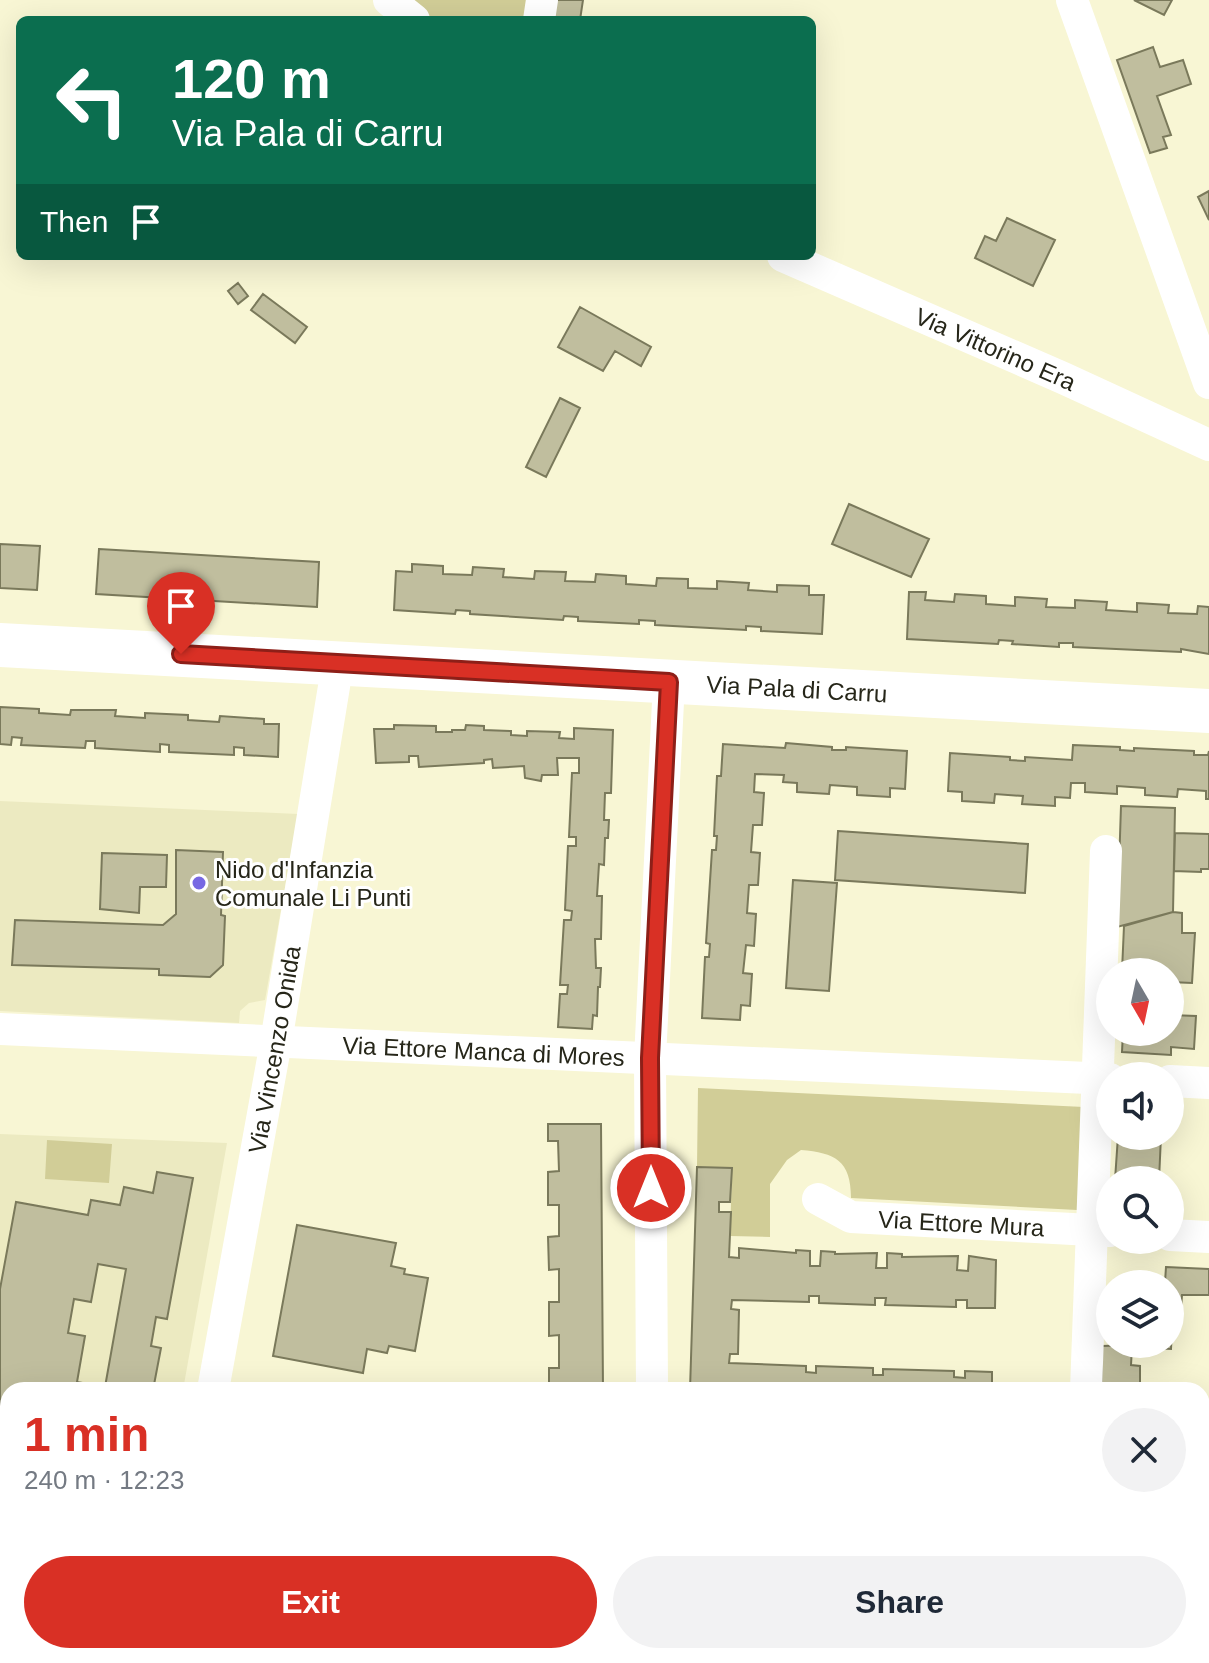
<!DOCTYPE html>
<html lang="en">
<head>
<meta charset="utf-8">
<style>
  :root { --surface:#fff; --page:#f2f2f3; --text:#1f2937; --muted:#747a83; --accent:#d93025 }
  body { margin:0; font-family:Helvetica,sans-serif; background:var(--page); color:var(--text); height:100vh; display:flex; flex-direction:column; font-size:30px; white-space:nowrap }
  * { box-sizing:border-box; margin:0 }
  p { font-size:26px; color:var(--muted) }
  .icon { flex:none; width:44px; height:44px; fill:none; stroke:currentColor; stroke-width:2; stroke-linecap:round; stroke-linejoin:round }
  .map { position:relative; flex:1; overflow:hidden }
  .details { position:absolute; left:0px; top:1382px; width:1210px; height:282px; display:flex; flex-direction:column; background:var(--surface); border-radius:24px 24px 0 0; box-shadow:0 8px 32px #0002 }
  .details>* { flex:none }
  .top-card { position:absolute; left:16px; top:16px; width:800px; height:244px; border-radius:12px; box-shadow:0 8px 32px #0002; background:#0b6e4f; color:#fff; overflow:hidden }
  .needle { width:52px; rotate:171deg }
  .buttons { position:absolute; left:1096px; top:958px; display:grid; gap:16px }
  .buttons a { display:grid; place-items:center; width:88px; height:88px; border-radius:50%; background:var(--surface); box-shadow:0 8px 32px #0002; font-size:40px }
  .pin { position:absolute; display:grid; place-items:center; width:68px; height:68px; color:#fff; margin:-82px -34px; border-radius:50% 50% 50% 0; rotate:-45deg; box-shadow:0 0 8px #0007 }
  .pin .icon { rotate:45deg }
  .me { position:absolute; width:88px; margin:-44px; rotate:0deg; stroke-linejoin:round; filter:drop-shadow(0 0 6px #0008) }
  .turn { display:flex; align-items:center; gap:28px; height:168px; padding:0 24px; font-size:36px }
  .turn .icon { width:104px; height:104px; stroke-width:2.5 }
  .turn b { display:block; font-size:56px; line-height:68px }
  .then { display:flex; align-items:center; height:76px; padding:0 24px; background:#0003; gap:16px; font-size:30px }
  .round { display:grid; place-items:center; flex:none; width:84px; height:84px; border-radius:42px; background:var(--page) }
  .summary { display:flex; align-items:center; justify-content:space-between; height:136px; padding:0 24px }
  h1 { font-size:48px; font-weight:600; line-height:60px; color:var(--accent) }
  .action { display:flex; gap:16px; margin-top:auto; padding:16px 24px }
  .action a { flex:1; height:92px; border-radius:48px; background:var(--accent); color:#fff; font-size:32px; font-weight:600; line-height:92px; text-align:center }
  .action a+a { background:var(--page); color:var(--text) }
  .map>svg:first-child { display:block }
  .built { fill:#eceac1 }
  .green { fill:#d1cd97 }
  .building { fill:#c0be9e; stroke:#7a795b; stroke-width:2; fill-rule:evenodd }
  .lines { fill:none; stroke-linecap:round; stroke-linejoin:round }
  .street { stroke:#fff; stroke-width:32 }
  .secondary { stroke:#fff; stroke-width:44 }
  .route-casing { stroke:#8d1f18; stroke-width:20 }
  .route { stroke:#d93025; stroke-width:14 }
  .poi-dot { fill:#7768e3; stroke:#fff; stroke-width:3 }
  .labels { text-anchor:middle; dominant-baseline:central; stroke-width:6; stroke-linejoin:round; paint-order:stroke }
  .street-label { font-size:24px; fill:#262619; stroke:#fff }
  .poi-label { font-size:24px; fill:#262619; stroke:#fff; text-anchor:start }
</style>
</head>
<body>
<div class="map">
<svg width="1209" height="1663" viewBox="0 0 1209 1663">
  <rect width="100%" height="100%" fill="#f8f6d4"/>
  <path class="built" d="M0 801 298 814 265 1000 249 1003 240 1011 239 1023 0 1011Z
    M0 1134 227 1143 183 1390H8V1473L0 1471Z"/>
  <path class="green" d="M390 0H536L535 20H425Z
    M698 1088 1084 1107 1077 1210 851 1198C851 1160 835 1153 801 1150L787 1160 770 1184V1237L730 1236 732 1168 697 1167Z
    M47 1140 112 1144 109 1183 45 1179Z"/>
  <path class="building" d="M553 0H583L580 20H550Z
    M1134 0H1172L1164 15Z
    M1153 47 1160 67 1183 60 1191 84 1157 96 1171 135 1163 137 1167 148 1150 153 1117 60Z
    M1209 191V220L1198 197Z
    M1007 218 1055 240 1033 286 975 258 985 236 996 241Z
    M238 283 248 296 238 304 228 291Z
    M263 294 307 327 295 343 251 310Z
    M580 307 651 347 641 366 615 351 603 371 558 347Z
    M560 398 580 408 546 477 526 467Z
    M849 504 929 539 911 577 832 544Z
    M0 544 40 546 37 590 0 588Z
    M99 549 319 562 317 607 96 594Z
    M412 564 443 566V574L472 575 473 567 504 569 503 577 534 579 535 571 566 572 565 581 595 582 596 574 626 576V584L656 586 657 578 688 579V588L717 589V581L749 583 748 590 777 592V585L809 586V595H824L822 634 761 631V627L746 626V630L655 625V621L639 620V624L578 621V617L564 616 563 620 470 614V611L456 610 455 614 394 610 396 571 412 572Z
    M909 592H926L925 600 954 602 955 594 986 596V604L1015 606V597L1047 599 1046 607 1075 608V600L1107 602 1106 610 1137 612V603L1169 605 1168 613 1197 614 1198 606 1209 607V654L1181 649V652L1073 647V643H1059V647L1012 644 1013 641 999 640 998 644 907 639Z
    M0 707 39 709V713L70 715 71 710H116L115 716 145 718V713L188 715V720L219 722 220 716 264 719V724H279L278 757 244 755V748L234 747V755L169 752V745L160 744V752L95 748V741H86L85 748 21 745 22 738 12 737 11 745 0 744Z
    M394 725 436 726V732H452V730H465L466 725 484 726V730L511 731V735L527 736V731L560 732 559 738 574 739V728L613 730 611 793H605L604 820H609L608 838H605L604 865 599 864 597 896H602L601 939H595L596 968H601L600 987H598L597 1016 593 1015 592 1029 558 1027 560 994H567L568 985H560L564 920H571L572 911 565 910 568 846H576V837H569L572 773H579V758H557L558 775H542L541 781 525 778 524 766 493 768 492 759 484 760V763L419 767 418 756H409V762L376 763 374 729H394Z
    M786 743 832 747V750H846V747L907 751 905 789 890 788V797L857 795V787L830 785 829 794 797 792V783L783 782 784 775 755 774 754 792 764 793 762 825H753L751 852 760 853 758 885H749L747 913 756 914 754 946 746 945 743 973 752 974 750 1006 741 1005 740 1020 702 1018 705 957H709L710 944 706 943 712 850H716L717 836H714L717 776H721L723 744 785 748Z
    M1073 745 1120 747V750L1134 751V748L1194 751V755H1208L1209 751V799H1206V791L1178 789 1177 797 1145 795V788L1117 786V794L1085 792V783H1071L1070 798 1055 797V806L1022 804 1023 796 995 794 994 803 962 801V792L948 791 950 753 1010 757V760L1025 761V757L1072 760Z
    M1121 806 1175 808 1173 912 1117 927Z
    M838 831 1028 844 1025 893 835 880Z
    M1175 833 1209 834V869H1201V872L1174 871Z
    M176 850 223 852 221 915 225 916 223 965 210 977 159 975V969L12 965 15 920 163 925 176 914Z
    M102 853 167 855 166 887H140L139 913 100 909Z
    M793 880 837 883 829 991 786 988Z
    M1173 912 1182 913V933H1195L1192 983 1170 982V972H1163V968H1151V972L1122 971 1124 926Z
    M1170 1015 1196 1016 1194 1049 1171 1047V1055L1122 1052 1123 1032H1170Z
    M548 1124H601L603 1390H549V1368H559V1335L549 1336V1302H559V1269L549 1270 548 1237 559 1236V1205H548V1172L559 1171 558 1141H548Z
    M1118 1136H1161L1159 1180H1115Z
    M697 1167 732 1168 730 1202H719V1212H731L729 1257 739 1258V1248L796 1253V1250L810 1251V1266H820L821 1251 835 1252V1254L877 1253 876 1268H887V1253L902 1254V1257L958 1256 957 1270 968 1271 969 1256 996 1260 995 1308H967V1300H956V1307L885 1305 886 1298H875V1305L819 1303V1296H809V1302L732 1300 731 1309 739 1310 738 1354H730L729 1363 806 1366V1372L816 1373V1366L873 1368V1375H883V1369L954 1371V1377L965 1378V1371L992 1372V1390H690Z
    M157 1172 193 1178 167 1319 156 1317 151 1346 161 1348 153 1390H8V1414L0 1412V1289L16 1202 88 1215 91 1200 120 1205 124 1187 153 1193ZM98 1264 126 1269 105 1387 77 1382 85 1336 68 1333 74 1299 91 1302Z
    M297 1225 396 1243 391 1266 405 1269 404 1274 428 1278 415 1351 389 1346 387 1353 367 1349 363 1373 273 1356Z
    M1166 1267 1209 1269V1295H1182L1181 1309 1173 1308 1171 1349 1132 1347 1131 1365 1140 1366V1390H1101L1102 1346 1170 1344V1284H1158L1165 1282Z
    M1207 1502H1209V1527L1202 1526V1507H1206Z
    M1209 1536V1631H1202Z
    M1009 1656H1060V1663H1009Z
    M1092 1656 1136 1657V1663H1092Z"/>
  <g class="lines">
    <g class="street">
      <path d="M389 0 414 20"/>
      <path d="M1072 0 1209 383"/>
      <path d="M539 20 542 0"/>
      <path id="s1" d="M783 256 1063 378 1209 445"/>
      <path id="s2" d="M0 1029 1110 1079"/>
      <path d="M1170 1081 1209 1083"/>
      <path id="s3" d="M818 1199 851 1217 1110 1231"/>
      <path d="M1170 1235 1209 1237"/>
      <path id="s4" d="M213 1390 276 1042 338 662"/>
      <path d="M652 1390 650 1058 669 682"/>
      <path d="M1086 1390 1106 851"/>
      <path d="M1202 1649H1209"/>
      <path d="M673 1656 680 1663"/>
      <path d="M163 1663 165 1656"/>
      <path d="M431 1663 434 1656"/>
      <path d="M1078 1663V1656"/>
    </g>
    <path class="secondary" id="s5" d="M0 645 1209 711"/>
  </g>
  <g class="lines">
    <defs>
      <path id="route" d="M181 654 669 682 650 1058 651 1188"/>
    </defs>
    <use href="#route" class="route-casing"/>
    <use href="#route" class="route"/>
  </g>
  <circle class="poi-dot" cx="199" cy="883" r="8"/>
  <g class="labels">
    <g class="street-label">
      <text stroke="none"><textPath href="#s1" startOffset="232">Via Vittorino Era</textPath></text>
      <text stroke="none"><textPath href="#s5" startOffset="798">Via Pala di Carru</textPath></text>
      <text stroke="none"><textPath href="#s4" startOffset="346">Via Vincenzo Onida</textPath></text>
      <text stroke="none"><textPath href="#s2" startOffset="484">Via Ettore Manca di Mores</textPath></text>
      <text stroke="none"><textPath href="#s3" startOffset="148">Via Ettore Mura</textPath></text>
    </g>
    <g class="poi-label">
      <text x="215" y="869">Nido d'Infanzia<tspan x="215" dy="28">Comunale Li Punti</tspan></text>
    </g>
  </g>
</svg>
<div class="buttons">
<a><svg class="needle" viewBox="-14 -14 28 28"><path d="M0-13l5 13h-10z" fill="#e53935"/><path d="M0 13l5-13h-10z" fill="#747a83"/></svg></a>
<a><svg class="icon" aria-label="sound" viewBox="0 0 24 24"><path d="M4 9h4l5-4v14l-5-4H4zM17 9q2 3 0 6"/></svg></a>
<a><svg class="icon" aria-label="search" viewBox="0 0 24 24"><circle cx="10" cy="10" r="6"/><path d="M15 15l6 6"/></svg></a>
<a><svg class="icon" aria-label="layers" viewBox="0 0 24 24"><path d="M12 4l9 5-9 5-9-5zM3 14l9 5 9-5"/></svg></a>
</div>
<div class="pin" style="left:181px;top:654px;background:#d93025"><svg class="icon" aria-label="arrive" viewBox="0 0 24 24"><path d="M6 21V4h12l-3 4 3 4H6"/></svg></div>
<svg class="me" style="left:651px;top:1188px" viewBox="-20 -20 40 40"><circle r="17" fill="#d93025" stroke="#fff" stroke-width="3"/><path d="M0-11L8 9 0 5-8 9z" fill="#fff"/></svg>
<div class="top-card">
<div class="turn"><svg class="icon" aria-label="left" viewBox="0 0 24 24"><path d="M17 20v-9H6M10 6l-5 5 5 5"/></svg><div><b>120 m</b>Via Pala di Carru</div></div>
<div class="then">Then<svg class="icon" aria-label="arrive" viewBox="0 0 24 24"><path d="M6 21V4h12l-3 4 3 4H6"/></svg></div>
</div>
<section class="details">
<div class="summary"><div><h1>1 min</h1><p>240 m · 12:23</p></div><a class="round"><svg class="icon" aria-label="close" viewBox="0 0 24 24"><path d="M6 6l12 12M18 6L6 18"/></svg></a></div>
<div class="action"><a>Exit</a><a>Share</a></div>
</section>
</div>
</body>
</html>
